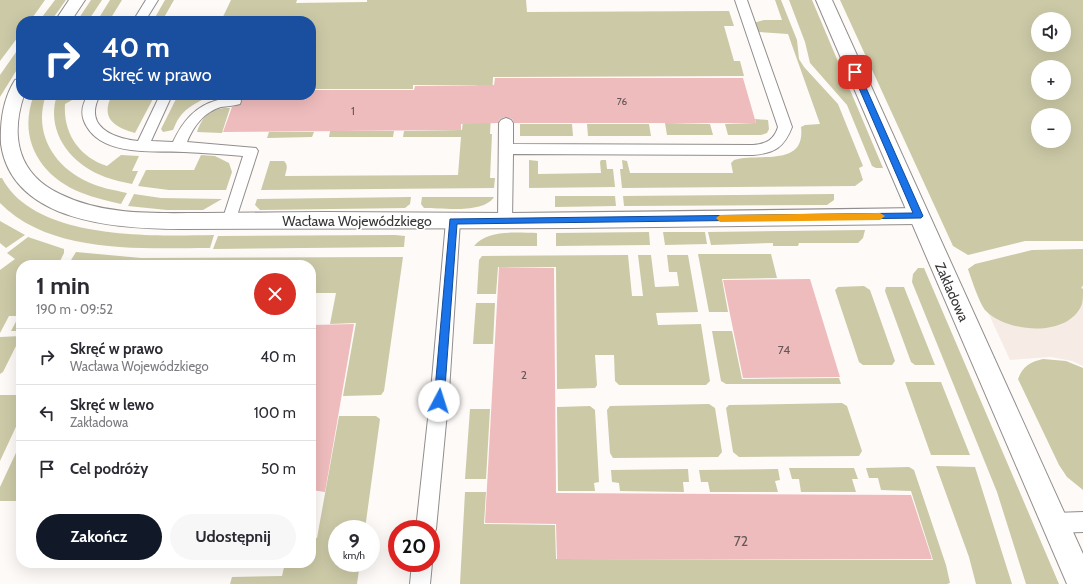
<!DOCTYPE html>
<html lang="pl">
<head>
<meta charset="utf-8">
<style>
  :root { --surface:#fff; --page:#f7f7f7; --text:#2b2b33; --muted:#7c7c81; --line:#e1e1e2; --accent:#111827 }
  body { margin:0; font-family:Cabin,sans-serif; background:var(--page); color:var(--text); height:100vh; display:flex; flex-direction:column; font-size:15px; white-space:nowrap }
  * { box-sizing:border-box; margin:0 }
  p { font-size:13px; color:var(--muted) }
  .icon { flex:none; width:22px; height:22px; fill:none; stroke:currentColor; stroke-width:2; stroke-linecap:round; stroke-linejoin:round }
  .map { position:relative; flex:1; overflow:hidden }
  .details { position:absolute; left:16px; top:260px; width:300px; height:308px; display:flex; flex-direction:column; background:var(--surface); border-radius:16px; box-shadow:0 4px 16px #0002 }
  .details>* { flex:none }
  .guide { position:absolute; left:16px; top:16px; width:300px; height:84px; border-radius:16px; box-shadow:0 4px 16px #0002; background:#1a4fa0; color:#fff; overflow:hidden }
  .fabs { position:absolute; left:1031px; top:12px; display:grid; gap:8px }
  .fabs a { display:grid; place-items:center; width:40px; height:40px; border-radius:50%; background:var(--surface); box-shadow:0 4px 16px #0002; font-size:20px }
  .speed { position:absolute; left:328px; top:520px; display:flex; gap:8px; font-size:20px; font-weight:700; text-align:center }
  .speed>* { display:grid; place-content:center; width:52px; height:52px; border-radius:50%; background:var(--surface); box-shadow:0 4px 16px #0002; line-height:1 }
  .speed small { font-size:10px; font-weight:400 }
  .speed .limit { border:6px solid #d22; background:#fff; color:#111 }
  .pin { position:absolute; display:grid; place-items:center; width:34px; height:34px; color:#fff; margin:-17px; border-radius:8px; box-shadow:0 2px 6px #0006 }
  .me { position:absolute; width:44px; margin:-22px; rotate:5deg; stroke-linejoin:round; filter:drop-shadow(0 0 3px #0008) }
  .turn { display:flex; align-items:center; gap:14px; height:84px; padding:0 20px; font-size:18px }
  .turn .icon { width:52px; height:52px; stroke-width:2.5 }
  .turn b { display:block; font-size:28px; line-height:34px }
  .round { display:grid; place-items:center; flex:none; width:42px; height:42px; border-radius:21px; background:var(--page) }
  .head { display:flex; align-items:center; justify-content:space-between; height:68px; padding:0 20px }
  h1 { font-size:24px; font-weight:800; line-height:30px }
  .cta { display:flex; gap:8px; margin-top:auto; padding:8px 20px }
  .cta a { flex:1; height:46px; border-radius:24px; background:var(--accent); color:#fff; font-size:16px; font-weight:800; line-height:46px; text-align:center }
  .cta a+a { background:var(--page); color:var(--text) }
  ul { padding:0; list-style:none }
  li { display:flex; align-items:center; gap:12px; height:56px; padding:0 20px; border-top:1px solid var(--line) }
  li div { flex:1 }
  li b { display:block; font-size:15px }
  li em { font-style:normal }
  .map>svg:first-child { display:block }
  .built { fill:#f7ebe6 }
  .green { fill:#cbc9a6; fill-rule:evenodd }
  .building { fill:#efbcbd }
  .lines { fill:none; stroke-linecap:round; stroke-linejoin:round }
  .lane-casing { stroke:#918d8c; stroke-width:2 }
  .street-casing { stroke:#918d8c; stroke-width:2 }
  .secondary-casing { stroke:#918d8c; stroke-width:2 }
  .lane { fill:#fff; fill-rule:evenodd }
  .street { fill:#fff; fill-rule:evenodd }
  .secondary { fill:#fff; fill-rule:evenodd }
  .route { fill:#1a73e8; stroke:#114b97 }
  .slow { fill:#f59e0b }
  .labels { text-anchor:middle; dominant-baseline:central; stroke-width:3.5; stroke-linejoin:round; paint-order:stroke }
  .far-number-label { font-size:10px; fill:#665858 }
  .number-label { font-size:12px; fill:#665858 }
  .street-label { font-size:14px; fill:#383636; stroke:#fff }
  .near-number-label { font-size:14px; fill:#665858 }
</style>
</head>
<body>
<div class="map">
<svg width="1083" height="584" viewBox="0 0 1083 584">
  <rect width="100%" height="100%" fill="#fefaf8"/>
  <path class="built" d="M968 269H1083V366L1072 361 1051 357 1010 360Z"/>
  <path class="green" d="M0 0H45L30 21H21V33L0 61Z
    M55 0H66L51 21H39Z
    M91 0H102L88 21H77Z
    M110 0H122L109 21H97Z
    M165 0H174L162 21H153Z
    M231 0H297L296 3 367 2V0H526L527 12 729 11 734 26H724L734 61H740L744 76 493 77 490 134H492L490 178H495L494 188 261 190 270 161H284C289 166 286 170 285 176L458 175 461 137H403L404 131 462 130 463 120H475L477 85H413V89H311V21H221Z
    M775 0H781L797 40 799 59 804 67 838 104 863 166 859 168 863 180 855 186 622 188 620 169H623L622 160 627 161 630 173H733L731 163 734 160C756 152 806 169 801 127L805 125 820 124 788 34 759 32 757 31 753 23 764 20H782Z
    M789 0H812L883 168H876L872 166 847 105 810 63 805 42Z
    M840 0H1083V241H1025L968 255 953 246ZM1038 19H1064V45H1038ZM1038 67H1064V93H1038ZM1038 115H1064V141H1038Z
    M21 45V63L0 97V75Z
    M34 95H46C33 132 53 166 88 182 100 188 114 190 127 193L121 204C108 201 95 198 82 193 40 177 17 138 34 95Z
    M57 95H81L65 104C63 133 79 157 107 166L121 155 139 156 132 171H138L132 184C123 182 113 180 105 177 71 165 45 132 57 95Z
    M112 95H155L135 133C114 127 100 118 112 95Z
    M178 95H214C202 99 186 107 179 118 176 122 175 126 173 130L163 132 161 129Z
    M230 108 222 133 197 132C202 116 212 107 230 108Z
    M755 119 768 120 769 129 767 133 761 135H728L725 124 756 123Z
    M665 123 710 124 713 135H667Z
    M520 124H572L573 136H520Z
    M587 124H649L651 136H588Z
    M330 131H394L393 137H329Z
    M269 132H314L312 137 267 138Z
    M201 155 215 156 229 163 232 172 226 190H169L138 186 146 170H194Z
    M529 160 538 161V174L601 173 600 162 601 160H606L607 169H613L615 187 529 188Z
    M0 178H2C35 241 154 236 214 235L210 248C143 248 51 255 0 203Z
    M134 194 161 198 222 199 203 210H167L128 206Z
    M834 194V200L827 205 624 206 623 196Z
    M555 196H615L616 206 555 207Z
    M411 197 410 204 405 208 260 210 255 205 257 199Z
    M422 197H494C483 214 443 208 424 208L421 204Z
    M0 221 25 235 6 248 0 243Z
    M865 230 863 238 858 243H799L798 246H773V243L711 245 708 232Z
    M649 232 650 245 556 246V233Z
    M663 232H705L707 244 665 245Z
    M537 233V246H474C488 229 517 233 537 233Z
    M395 235 405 236 404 247 213 249 218 236Z
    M28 237 64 249V253L58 265H21V331H11L19 316H9L0 333V270L15 259 7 253Z
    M1083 249V285L1081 288 1083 289C1083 293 1083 300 1082 304 1069 338 1008 333 986 311 980 305 971 278 968 269L975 264 1032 250Z
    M76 252 141 258 403 257 384 391 381 395 343 396 356 323 330 324 336 293H311V265H68Z
    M698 254H771L777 278 722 279 728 312H709Z
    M628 255 632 296H643L638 255H651L655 287 679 286 677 272H669L667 255H688L698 312 656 313 658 325 701 324 710 381 706 385H619L615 381 614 355H595L597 385 595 388 557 389 556 267H498L496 294H477L479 260 482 256Z
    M918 268H924L1059 584H1026L997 492 912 282 913 274Z
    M864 286 870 290 895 361 892 365H863L859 362 835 290 838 287Z
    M886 287H904L935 365H915L911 362 885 291Z
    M476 303H495L493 344H473Z
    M712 331H732L742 379 839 378 841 384H726L721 381Z
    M21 336 3 372 0 374V337Z
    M1043 359 1066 361 1083 368V490L1067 477 1059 465 1018 379C1023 366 1030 362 1043 359Z
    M905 382H941L970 455H931Z
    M0 395H21V416L0 461Z
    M842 403 847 406 862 451 859 456 739 457 733 452 726 408 729 405Z
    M709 404 715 408 722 452 718 457 613 458 610 453 607 410 610 406Z
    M590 406 595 410 599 482 594 483 595 491H558L557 407Z
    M470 409H490L486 479H465Z
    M339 416H376L380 419 365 529H337V563H360L357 584H230L232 577 282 576 285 563H311V538H317Z
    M21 442V501H0V487Z
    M936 466 975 467 1012 584H976L969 557Z
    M909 467 914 470 946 565 950 583 947 584H460L465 492H486L484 524 555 525 556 559 933 560 911 491 881 490 878 478H869L866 468Z
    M789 468H854L858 479H852L856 492H801L799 479H792Z
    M688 469 689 482H683L684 492 620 491 619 483 612 482 611 470Z
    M778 469 780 480 775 481 778 492H710L708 482H701L699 470Z"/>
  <path class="building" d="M495 78H743L756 123H514L512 119 505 117 500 119 498 123 461 124V130L223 132 232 107 241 104V98L237 95H311V90H414L415 86 494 85Z
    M499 267 554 268 556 493 911 495 932 559H557L556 524 485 523Z
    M810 279 840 377 743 378 723 280Z
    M354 324 325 492 311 490V325Z"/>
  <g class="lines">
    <defs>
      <path id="lane" d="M146 0H158L145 21H133Z
        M735 0H747L792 127C784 148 774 153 753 155L513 154 512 221 510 225 505 227 500 225 498 221 499 123 501 120 506 118 511 120 513 123V144L753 145C766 144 774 140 778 127Z
        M88 95H100C83 126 112 138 138 141L160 95H172L151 141 173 142C183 121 195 106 218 100 225 98 232 96 240 98L241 101 240 104C233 106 227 106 221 107 204 112 193 127 187 142L256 148 258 151 234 225 229 227 224 225 222 221 243 156C223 154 204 153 184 152 155 151 104 156 87 127 80 116 81 106 88 95Z
        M453 215 458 217 460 221 449 391 436 529 433 536 431 537V529H416L431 391 446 221 448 217Z
        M1083 512V532L1054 533 1047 530 1044 523 1047 516 1054 513Z
        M431 560 432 563 430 584H410L412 563H431Z"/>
      <path id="street" d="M69 0H85L71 21H55Z
        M21 78V95H24C10 137 18 174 60 194 104 216 157 213 205 213 244 213 284 212 323 212 385 212 448 213 510 213 646 212 782 210 918 208L925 210 928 216 925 222 918 224 570 228 181 229C119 229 12 223 1 144 0 122 3 99 15 80Z"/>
      <path id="secondary" d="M816 0H832L1083 554V584H1067Z"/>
    </defs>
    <use href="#lane" class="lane-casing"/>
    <use href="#street" class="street-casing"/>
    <use href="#secondary" class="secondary-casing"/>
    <use href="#lane" class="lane"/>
    <use href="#street" class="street"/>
    <use href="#secondary" class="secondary"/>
  </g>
  <path class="route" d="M853 70H858L859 72 923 216 921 218 457 224 444 401 442 404 439 406 435 404 434 401 450 219 913 213 852 72Z"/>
  <path class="slow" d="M880 213 885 216 880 220 720 222 716 218 720 215Z"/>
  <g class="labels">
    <g class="far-number-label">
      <text x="622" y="101">76</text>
    </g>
    <g class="number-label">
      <text x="353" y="110">1</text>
      <text x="784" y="349">74</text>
      <text x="524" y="374">2</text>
    </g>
    <g class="street-label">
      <text x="357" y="221">Wacława Wojewódzkiego</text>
      <text transform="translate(952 292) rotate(66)">Zakładowa</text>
    </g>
    <g class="near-number-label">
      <text x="741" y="541">72</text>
    </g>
  </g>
</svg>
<div class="fabs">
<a><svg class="icon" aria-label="sound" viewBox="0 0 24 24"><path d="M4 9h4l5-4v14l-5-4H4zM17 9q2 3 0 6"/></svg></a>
<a>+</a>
<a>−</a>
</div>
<div class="speed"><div>9<small>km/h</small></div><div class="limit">20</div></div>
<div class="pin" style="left:855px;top:72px;background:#d93025"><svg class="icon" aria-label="arrive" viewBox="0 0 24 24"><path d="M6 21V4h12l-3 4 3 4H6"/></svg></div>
<svg class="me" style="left:439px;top:401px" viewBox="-20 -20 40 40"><circle r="19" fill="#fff"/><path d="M0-13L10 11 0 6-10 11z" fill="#1a73e8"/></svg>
<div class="guide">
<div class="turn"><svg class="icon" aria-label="right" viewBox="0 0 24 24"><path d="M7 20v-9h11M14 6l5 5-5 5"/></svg><div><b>40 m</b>Skręć w prawo</div></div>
</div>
<section class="details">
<div class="head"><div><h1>1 min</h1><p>190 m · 09:52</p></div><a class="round" style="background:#d93025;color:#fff"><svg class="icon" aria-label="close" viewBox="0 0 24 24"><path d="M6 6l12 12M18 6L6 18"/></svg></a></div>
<ul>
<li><svg class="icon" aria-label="right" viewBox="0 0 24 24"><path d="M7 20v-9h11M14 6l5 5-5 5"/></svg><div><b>Skręć w prawo</b><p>Wacława Wojewódzkiego</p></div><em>40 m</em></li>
<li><svg class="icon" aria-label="left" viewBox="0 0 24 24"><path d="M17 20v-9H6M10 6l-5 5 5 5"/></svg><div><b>Skręć w lewo</b><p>Zakładowa</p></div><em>100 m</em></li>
<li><svg class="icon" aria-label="arrive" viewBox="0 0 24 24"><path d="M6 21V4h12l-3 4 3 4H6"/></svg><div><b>Cel podróży</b></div><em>50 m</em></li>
</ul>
<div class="cta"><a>Zakończ</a><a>Udostępnij</a></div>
</section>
</div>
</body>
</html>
